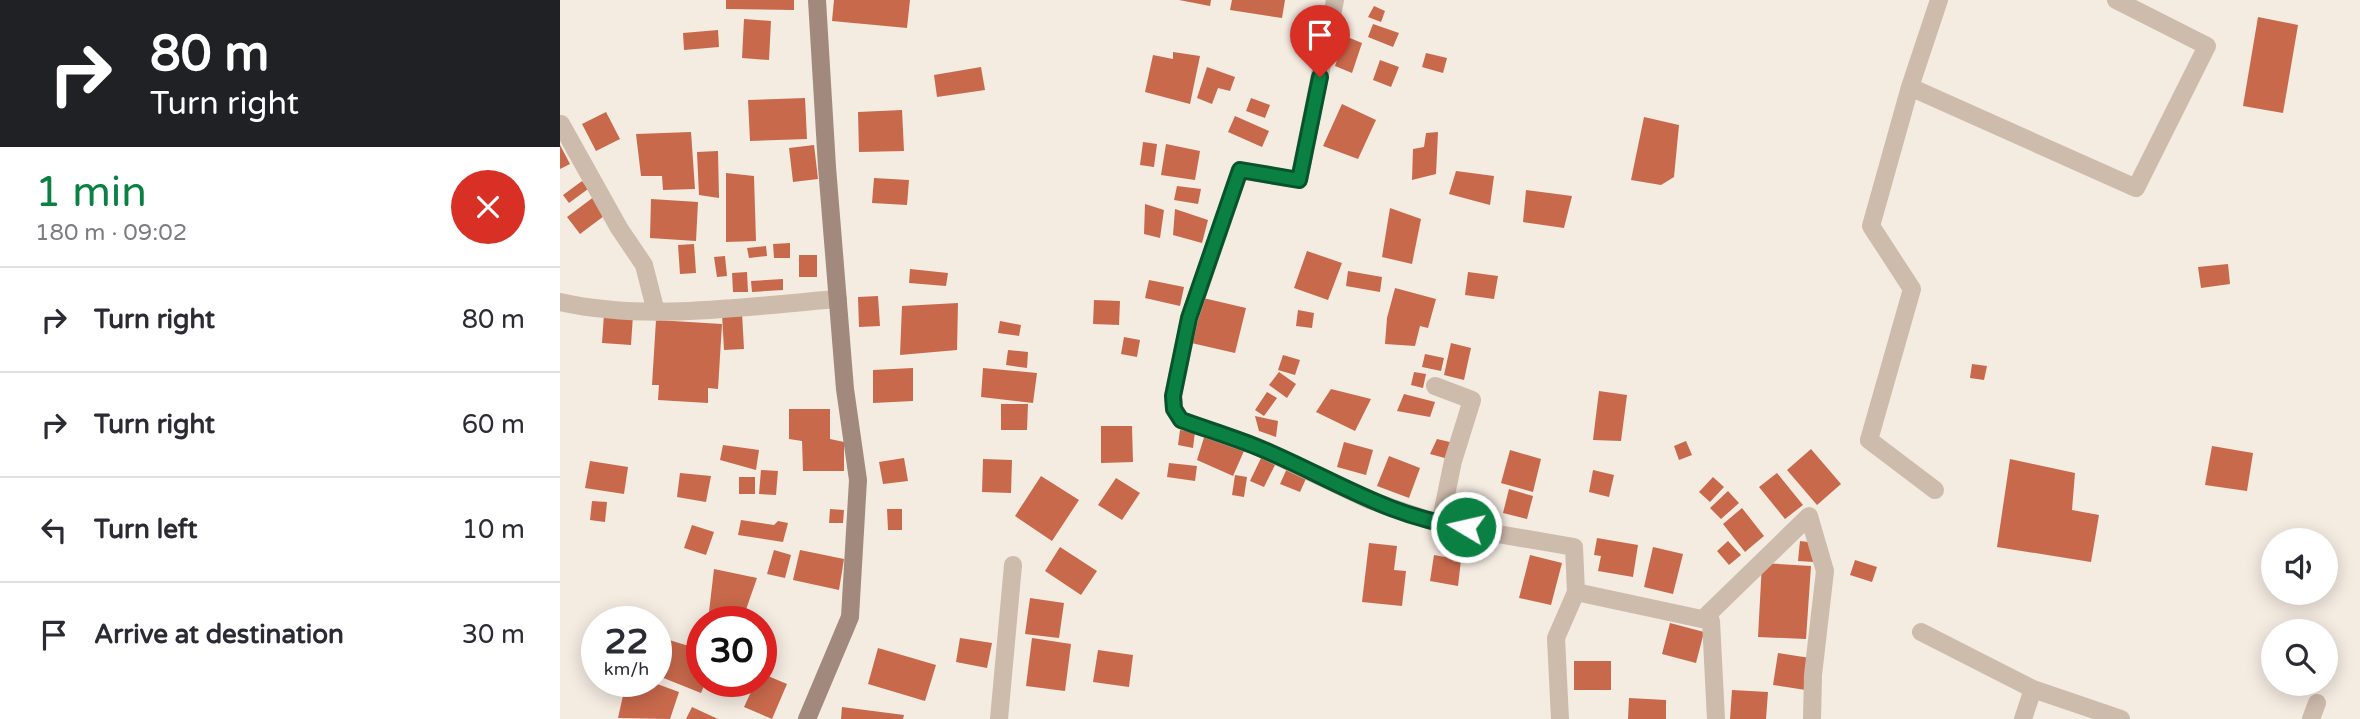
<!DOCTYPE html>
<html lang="en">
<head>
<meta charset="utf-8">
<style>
  :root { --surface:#fff; --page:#f7f7f7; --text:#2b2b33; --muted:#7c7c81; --line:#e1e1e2; --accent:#0b8043 }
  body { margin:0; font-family:"Varela Round",sans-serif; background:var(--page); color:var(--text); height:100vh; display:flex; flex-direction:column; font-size:26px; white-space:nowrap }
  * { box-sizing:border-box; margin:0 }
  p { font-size:23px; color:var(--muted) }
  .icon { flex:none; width:38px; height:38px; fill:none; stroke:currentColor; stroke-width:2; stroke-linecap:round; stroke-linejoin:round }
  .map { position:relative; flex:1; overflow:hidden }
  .side { display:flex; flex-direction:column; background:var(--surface); width:560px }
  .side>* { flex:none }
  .banner { background:#202124; color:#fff; overflow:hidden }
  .controls { position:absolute; left:1701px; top:528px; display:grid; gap:14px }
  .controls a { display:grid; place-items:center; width:77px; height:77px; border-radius:50%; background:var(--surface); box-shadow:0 4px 18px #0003; font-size:35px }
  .speed { position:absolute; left:21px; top:606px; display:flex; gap:14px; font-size:35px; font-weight:700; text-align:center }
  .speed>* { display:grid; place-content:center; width:91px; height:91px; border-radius:50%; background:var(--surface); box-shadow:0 4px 18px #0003; line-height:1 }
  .speed small { font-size:18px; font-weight:400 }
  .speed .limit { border:10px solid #d22; background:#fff; color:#111 }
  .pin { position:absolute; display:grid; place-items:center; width:60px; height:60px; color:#fff; margin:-72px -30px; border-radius:50% 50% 50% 0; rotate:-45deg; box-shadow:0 0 7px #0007 }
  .pin .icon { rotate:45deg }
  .me { position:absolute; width:77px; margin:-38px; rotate:279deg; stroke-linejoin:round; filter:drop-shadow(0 0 5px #0008) }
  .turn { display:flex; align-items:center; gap:24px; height:147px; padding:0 35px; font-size:32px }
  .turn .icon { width:91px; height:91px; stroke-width:2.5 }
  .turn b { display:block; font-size:49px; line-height:60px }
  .round { display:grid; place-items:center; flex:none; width:74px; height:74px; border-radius:37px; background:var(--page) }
  .overview { display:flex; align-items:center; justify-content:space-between; height:119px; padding:0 35px }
  h1 { font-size:42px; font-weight:600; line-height:52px; color:var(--accent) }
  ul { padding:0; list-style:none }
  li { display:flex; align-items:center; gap:21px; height:105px; padding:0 35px; border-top:2px solid var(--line) }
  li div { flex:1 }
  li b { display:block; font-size:26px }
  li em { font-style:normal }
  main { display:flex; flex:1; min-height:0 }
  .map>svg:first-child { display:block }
  .building { fill:#c8694b }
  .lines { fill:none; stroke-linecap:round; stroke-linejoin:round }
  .street { stroke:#cdbbac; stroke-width:18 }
  .secondary { stroke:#a18a7d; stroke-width:18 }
  .route-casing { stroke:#07532c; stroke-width:18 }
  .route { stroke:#0b8043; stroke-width:12 }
</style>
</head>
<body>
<main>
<section class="side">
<div class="banner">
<div class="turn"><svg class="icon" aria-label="right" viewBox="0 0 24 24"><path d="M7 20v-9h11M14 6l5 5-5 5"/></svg><div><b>80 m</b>Turn right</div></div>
</div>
<div class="overview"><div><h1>1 min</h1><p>180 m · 09:02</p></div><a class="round" style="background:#d93025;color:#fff"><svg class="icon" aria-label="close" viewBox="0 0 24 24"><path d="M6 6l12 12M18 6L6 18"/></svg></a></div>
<ul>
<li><svg class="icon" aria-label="right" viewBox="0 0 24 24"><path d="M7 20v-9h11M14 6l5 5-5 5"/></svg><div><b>Turn right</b></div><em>80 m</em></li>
<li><svg class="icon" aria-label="right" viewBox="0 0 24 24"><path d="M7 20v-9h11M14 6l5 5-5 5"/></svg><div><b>Turn right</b></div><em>60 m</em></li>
<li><svg class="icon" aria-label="left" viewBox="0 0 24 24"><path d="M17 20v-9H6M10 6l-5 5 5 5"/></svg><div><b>Turn left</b></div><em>10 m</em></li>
<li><svg class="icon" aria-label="arrive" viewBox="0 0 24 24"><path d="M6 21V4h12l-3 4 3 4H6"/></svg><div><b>Arrive at destination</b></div><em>30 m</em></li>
</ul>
</section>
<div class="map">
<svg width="1800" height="719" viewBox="0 0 1800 719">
  <rect width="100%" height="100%" fill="#f4ebe1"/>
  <path class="building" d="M166 0H234V10L166 9Z
    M274 0H350L347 28 272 21Z
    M619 0H651L650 6Z
    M672 0H725L722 18 670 10Z
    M814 6 825 11 821 22 808 17Z
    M1698 17 1738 25 1723 113 1683 106Z
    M184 19 211 21 209 60 182 58Z
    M813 24 839 33 833 47 808 37Z
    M158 30 159 47 124 50 123 33Z
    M785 36 802 43 792 73 775 66Z
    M613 52 640 56 630 104 585 92 593 55 613 59Z
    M866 53 887 58 883 73 862 67Z
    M820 60 839 67 831 87 813 80Z
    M421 67 425 90 377 97 374 75Z
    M647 67 675 77 670 91 658 88 652 104 637 98Z
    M245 98 247 139 190 141 188 100Z
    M691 98 710 105 705 118 686 111Z
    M782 104 816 120 798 159 763 146Z
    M342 110 344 151 299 152 298 112Z
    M46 112 60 139 36 151 22 124Z
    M675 116 709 131 702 147 668 132Z
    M1084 117 1119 125 1114 177 1101 185 1071 180Z
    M131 132 135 189 103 190 102 176H81L76 134Z
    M878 132 876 174 852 180 853 149 864 147 866 133Z
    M583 142 597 144 594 167 580 165Z
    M606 144 640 151 635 180 601 175Z
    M0 145 10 164 0 169Z
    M254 145 258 179 233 182 229 148Z
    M158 151 159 198 139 195 137 152Z
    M896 171 934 176 930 205 889 194Z
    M166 173 194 176 196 241 166 242Z
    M314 178 349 180 347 205 312 203Z
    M22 181 28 189 9 203 3 195Z
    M617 186 641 189 638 204 614 200Z
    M966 190 1012 196 1004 228 963 222Z
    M35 196 48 213 20 234 7 217Z
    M91 199 138 202 136 241 90 238Z
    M585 204 604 210 600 238 584 234Z
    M830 208 861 219 852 264 822 257Z
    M615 209 648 220 642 243 613 235Z
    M230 243V258H214L213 244Z
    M134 244 136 273 120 274 118 245Z
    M206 246 207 256 189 258 187 248Z
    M747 251 782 263 768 300 734 288Z
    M239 255H257V277H239Z
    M165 256 167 276 157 277 154 257Z
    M1668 264 1670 284 1641 288 1638 267Z
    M350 269 388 273 386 286 349 283Z
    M788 271 822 277 820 292 786 286Z
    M187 272 188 292H173L172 273Z
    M908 272 938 276 934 299 905 295Z
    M223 279V290L192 292 191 281Z
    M589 280 624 287 620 306 585 298Z
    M835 288 876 299 868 328 860 326 855 346 825 344 827 318Z
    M318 296 320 326 299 327 298 297Z
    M639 297 686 308 675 353 627 342Z
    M534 300 560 301 559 325 533 324Z
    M398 303 397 350 340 355 342 306Z
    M738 310 754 313 752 328 736 326Z
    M182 313 184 349 164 350 162 314Z
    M44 314 73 315 71 345 42 343Z
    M96 320 162 324 158 389 148 388V403L98 400 99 385H92Z
    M440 321 461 325 459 336 438 333Z
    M564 337 580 340 577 357 561 354Z
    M891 343 911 348 904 380 884 375Z
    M448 350 468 352 467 368 446 365Z
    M865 354 884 358 881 371 862 367Z
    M723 355 740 360 735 375 718 370Z
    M1412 364 1427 366 1424 380 1410 378Z
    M353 368V401L313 403V370Z
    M423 368 477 373 473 403 421 397Z
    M719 372 736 384 727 398 709 385Z
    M854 372 866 374 863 388 851 385Z
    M771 389 811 399 795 431 756 412Z
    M1039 391 1067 395 1061 441 1033 440Z
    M707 392 717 398 704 416 695 410Z
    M844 394 875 402 870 417 837 411Z
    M441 404H468L467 430H441Z
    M229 409H270V439L284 442V471H243L242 441 229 439Z
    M695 416 718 421 716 437 699 431Z
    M541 426H572L573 462 541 463Z
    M620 430 635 432 633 448 618 445Z
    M646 431 684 451 673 476 637 460Z
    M877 439 894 443 892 460 870 454Z
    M1126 441 1132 455 1119 460 1114 446Z
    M784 442 813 450 806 475 777 467Z
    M163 445 199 450 196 470 160 460Z
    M1652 446 1693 453 1687 491 1645 485Z
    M1251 449 1281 484 1257 505 1227 470Z
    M950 450 981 459 973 492 941 483Z
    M702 456 716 463 704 487 690 481Z
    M829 456 860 468 849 498 817 486Z
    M344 458 348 481 323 484 319 462Z
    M423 459 452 460 451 493 422 492Z
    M1450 459 1515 473 1512 510 1539 515 1531 562 1437 547Z
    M30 461 68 467 64 494 25 488Z
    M609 463 637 466 635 481 607 477Z
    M729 464 749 472 740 492 720 484Z
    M201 470 218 471 216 495 199 494Z
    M1033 470 1054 475 1049 497 1029 492Z
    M120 473 151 476 146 502 117 497Z
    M1217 473 1243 505 1225 519 1199 487Z
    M675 475 687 477 684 497 672 495Z
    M481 476 519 500 492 541 455 516Z
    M179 477H195V494H179Z
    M1153 477 1164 487 1150 502 1139 492Z
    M556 478 580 493 562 520 538 505Z
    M949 489 973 496 967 519 943 513Z
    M1168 491 1179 503 1161 519 1150 508Z
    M32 501 47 502 45 522 30 520Z
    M1182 508 1204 536 1185 552 1163 524Z
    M270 509 284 510 283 523H269Z
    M327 509H342V530H328Z
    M181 520 214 525 218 521 228 523 223 542 178 535Z
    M132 525 154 532 146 555 124 548Z
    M1037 538 1078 545 1073 577 1038 571 1041 556 1034 555Z
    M1168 541 1181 555 1169 565 1157 551Z
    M1240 541 1256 543 1254 562 1238 561Z
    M809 543 837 546 834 570 846 571 842 606 802 602Z
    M500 547 537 571 521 595 485 571Z
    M1093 547 1123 554 1113 594 1084 587Z
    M214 550 231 555 225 578 207 574Z
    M240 550 284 559 279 590 233 580Z
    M874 555 901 560 898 586 870 581Z
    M970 555 1002 563 991 605 959 598Z
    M1295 560 1317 567 1312 582 1290 575Z
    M1202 563 1251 566 1246 639 1198 637Z
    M154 569 197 578 182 621 149 612Z
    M470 598 504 603 499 638 465 634Z
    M1110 623 1144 632 1136 663 1102 654Z
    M96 636 142 650V681H146L141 693 96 675Z
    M201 636 213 640 205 665 201 664Z
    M400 638 432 643 427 668 396 662Z
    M472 638 511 644 505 691 466 686Z
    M318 648 376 665 365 701 308 684Z
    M538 650 573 655 569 687 533 682Z
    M1218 653 1250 658 1246 690 1213 685Z
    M1014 661H1051V690H1014Z
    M201 673 227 684 212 719 184 707 196 681H201Z
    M89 681 119 692 110 719 58 718 64 691 80 695Z
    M158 681H182L178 689Z
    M1172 690 1208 692 1206 719H1170Z
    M1069 698 1106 700V719H1068Z
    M132 707 158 719H126Z
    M282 707 344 715 343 719H281Z"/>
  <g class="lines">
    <path class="street" d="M775 0 739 180 680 170 629 319 613 396 614 409 621 420 698 447 809 500 880 524
      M1379 0 1350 87 1576 188 1647 46 1556 0
      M1350 87 1311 226 1352 289 1309 440 1375 490
      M1 124 59 228 84 265 96 312
      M0 302C89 322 187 306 278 299
      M875 386 912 400 893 461 880 524 1014 547 1016 592 996 638 1000 719
      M1016 592 1151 621 1156 719
      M1143 619 1249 516 1265 571 1253 675 1252 719
      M1361 632 1473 689 1561 719
      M439 719 453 565
      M1463 719 1473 689
      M1751 719 1757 703"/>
    <path class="secondary" d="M247 719 290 617 298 480 285 389 267 167 257 0"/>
  </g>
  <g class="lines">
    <defs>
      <path id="route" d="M760 77 739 180 680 170 629 318 613 396 614 409 621 420C646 429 672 437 697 447 766 475 830 519 906 527"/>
    </defs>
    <use href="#route" class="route-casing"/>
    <use href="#route" class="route"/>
  </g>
</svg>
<div class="controls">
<a><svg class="icon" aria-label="sound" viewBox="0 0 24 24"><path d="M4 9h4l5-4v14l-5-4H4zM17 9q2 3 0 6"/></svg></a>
<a><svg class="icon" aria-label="search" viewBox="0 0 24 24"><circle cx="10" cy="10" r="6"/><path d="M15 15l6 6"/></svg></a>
</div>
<div class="speed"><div>22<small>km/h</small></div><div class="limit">30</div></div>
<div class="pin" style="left:760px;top:77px;background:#d93025"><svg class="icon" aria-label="arrive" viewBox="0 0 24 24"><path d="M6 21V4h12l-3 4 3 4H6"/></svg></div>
<svg class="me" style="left:906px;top:527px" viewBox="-20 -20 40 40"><circle r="17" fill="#0b8043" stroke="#fff" stroke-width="3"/><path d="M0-11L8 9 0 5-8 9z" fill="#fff"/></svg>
</div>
</main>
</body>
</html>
